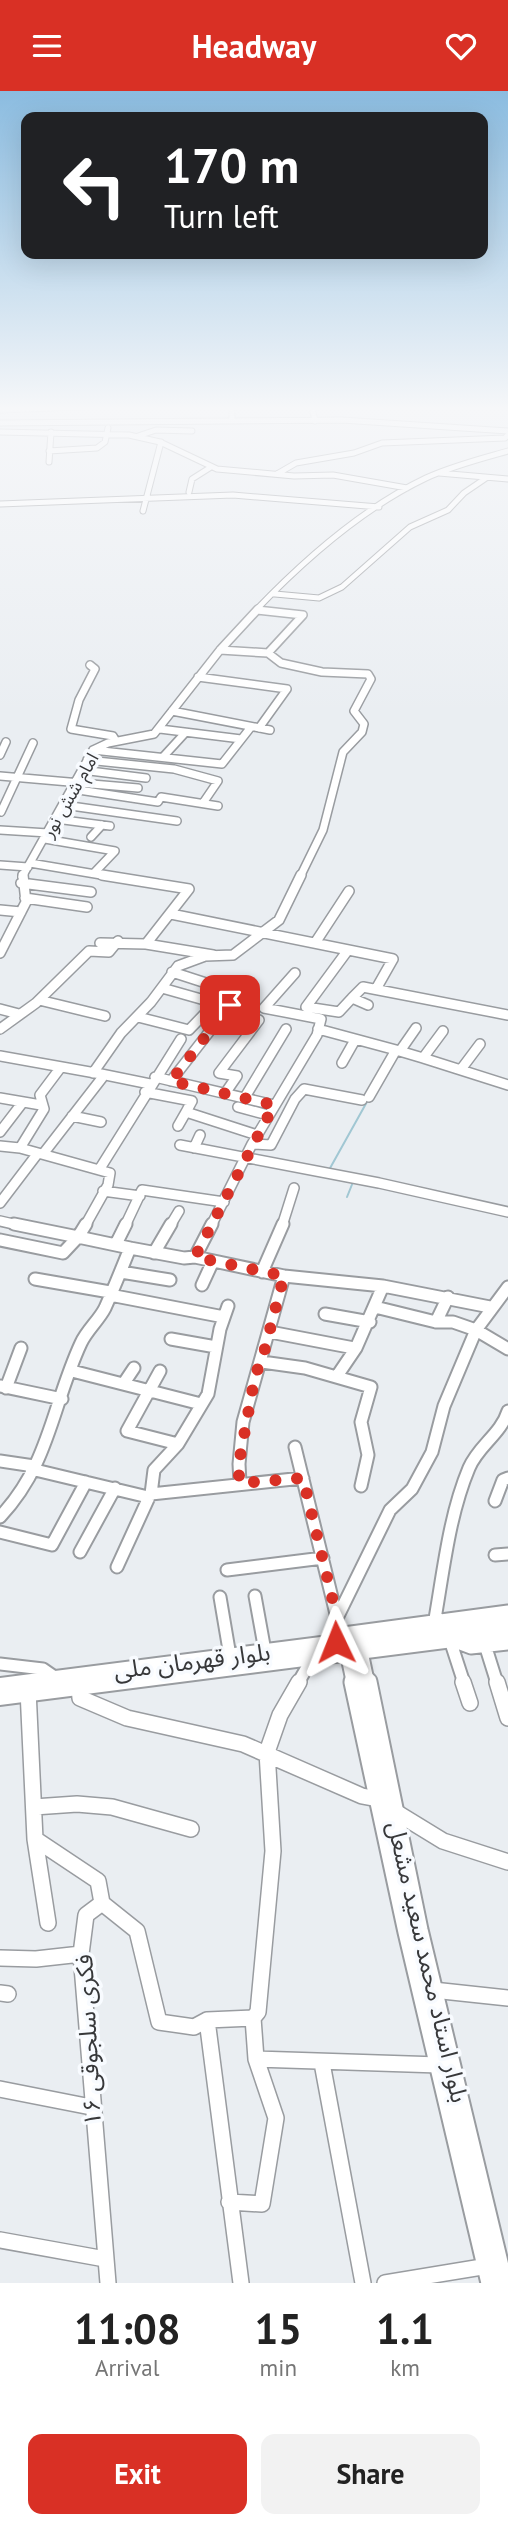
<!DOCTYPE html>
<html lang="en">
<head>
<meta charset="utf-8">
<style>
  :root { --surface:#fff; --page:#f2f2f2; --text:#222; --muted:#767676; --accent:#d93025 }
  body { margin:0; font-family:"PT Sans","Noto Sans Arabic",sans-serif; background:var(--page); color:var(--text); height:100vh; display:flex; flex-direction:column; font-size:26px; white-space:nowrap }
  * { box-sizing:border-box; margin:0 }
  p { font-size:23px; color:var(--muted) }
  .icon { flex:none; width:38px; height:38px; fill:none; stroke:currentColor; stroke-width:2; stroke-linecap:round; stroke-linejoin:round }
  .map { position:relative; height:2192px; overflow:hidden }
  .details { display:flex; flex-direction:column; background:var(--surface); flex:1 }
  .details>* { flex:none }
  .banner { position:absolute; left:21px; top:21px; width:467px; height:147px; border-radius:14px; box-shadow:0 7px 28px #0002; background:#202124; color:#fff; overflow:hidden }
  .pin { position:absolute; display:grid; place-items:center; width:60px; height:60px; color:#fff; margin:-30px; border-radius:14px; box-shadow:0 4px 10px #0006 }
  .me { position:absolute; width:77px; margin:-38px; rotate:358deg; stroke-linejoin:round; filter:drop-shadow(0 0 5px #0008) }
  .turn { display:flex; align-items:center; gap:24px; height:147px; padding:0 28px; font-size:32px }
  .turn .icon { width:91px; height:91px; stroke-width:2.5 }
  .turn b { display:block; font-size:49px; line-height:60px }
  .eta { display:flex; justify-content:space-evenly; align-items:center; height:119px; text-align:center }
  .eta b { font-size:42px; font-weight:800; line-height:49px }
  .button { display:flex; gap:14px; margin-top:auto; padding:14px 28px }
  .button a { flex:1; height:80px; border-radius:14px; background:var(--accent); color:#fff; font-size:28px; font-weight:800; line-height:80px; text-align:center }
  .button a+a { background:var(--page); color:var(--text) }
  header { display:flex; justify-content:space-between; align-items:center; height:91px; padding:0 28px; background:var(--accent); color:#fff; font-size:32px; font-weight:800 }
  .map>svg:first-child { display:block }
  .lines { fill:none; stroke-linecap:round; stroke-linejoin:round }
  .stream { stroke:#a1c7d3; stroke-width:2 }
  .minor-far4-casing { stroke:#999ca0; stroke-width:7 }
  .minor-far3-casing { stroke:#999ca0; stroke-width:10 }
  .minor-far2-casing { stroke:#999ca0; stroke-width:12 }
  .minor-far1-casing { stroke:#999ca0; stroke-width:15 }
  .minor-casing { stroke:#999ca0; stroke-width:18 }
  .major-far1-casing { stroke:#999ca0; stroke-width:18 }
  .major-casing { stroke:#999ca0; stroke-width:23 }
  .highway-casing { stroke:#999ca0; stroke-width:4 }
  .minor-far4 { stroke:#fff; stroke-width:5 }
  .minor-far3 { stroke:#fff; stroke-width:7 }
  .minor-far2 { stroke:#fff; stroke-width:9 }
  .minor-far1 { stroke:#fff; stroke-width:11 }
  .minor { stroke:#fff; stroke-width:15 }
  .major-far1 { stroke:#fff; stroke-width:14 }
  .major { stroke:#fff; stroke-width:19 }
  .highway { fill:#fff; fill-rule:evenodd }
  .route { stroke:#d93025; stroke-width:12; stroke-dasharray:0 21.6 }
  .labels { text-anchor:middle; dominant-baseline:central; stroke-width:7; stroke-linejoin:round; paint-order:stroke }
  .far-street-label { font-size:18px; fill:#37383a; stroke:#f8fbff }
  .near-street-label { font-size:24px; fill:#37383a; stroke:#f8fbff }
</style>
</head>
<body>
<header><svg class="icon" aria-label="menu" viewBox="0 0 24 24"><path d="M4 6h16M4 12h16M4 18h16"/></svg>Headway<svg class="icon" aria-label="heart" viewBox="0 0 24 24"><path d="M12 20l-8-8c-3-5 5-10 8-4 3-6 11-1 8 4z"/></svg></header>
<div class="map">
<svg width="508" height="2192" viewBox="0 0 508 2192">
  <rect width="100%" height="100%" fill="#eaeef2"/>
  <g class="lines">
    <path class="stream" d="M329 1079 368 1009
      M347 1106 353 1091"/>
    <defs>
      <path id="minor-far4" d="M232 316V330
        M312 316 315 330
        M0 319 82 316
        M0 332 342 329 508 340
        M0 341 129 344 160 351 217 378 294 385 333 384 407 397
        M138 345 156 339 192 340
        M49 360 97 357 105 351 108 337
        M49 371 51 341
        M439 382 508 388
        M277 383 296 372 354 362 382 352 505 347 508 344
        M189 401 192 388 211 376
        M0 413 233 404 379 416
        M143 420 161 351
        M275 503 319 507 342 496 410 436 448 419 464 402 486 387
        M256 519C304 469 363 417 426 387 452 375 480 368 508 360
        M257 519H261"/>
      <path id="minor-far3" d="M257 519 303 524 268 562
        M220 559 268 562 281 572 322 581 368 583 371 588 354 620 364 633 362 641 343 661 323 739 300 786
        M90 574 95 578 79 609 71 638 113 645 116 650
        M198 586 287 598 259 637
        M172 620 270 639
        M160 638 241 648
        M93 659 222 673 251 636
        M0 664 6 651
        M163 666 185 642
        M87 669 174 678 218 690 203 712
        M82 679 146 687
        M0 685 138 697
        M72 698 158 711 161 706 218 715
        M64 714 177 730
        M1 721 33 652
        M56 728 110 735
        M0 739 48 742
        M91 746 102 734
        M45 748 115 760 94 782
        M30 772 113 786
        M0 774 28 776
        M22 786 93 659 108 652 154 643 220 559 258 518"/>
      <path id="minor-far2" d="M21 792 91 801
        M25 807 87 816
        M0 819 21 821
        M171 823 393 868 376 898
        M100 852 146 853 189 798 102 784
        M315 852 349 800
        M146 853 213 864
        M348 859 306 916 339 921 352 907 368 914
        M0 862 26 811 23 784
        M172 881 206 892
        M352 907 363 896 508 924
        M39 909 105 925
        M0 918 19 923
        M138 926 189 939 215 912 162 897
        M0 938 36 912 89 860 109 861 118 850
        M318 938 396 959
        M443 940 423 967 508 994
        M400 960 416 937
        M0 965 101 983 102 987 43 1063
        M342 972 355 949
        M462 977 480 953
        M93 982 121 942 151 911 178 875 205 865 233 864 279 829 301 784
        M101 983 150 993
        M155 986 274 1014
        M171 990 230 914
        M145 1001 192 1010 186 1021 257 1044
        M226 1001 237 985 219 982 259 929
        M245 1006 286 938
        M369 1006 396 959 423 967
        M0 1007 41 1014
        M238 1016 268 1024
        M72 1025 101 1031
        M178 1035 186 1021
        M0 1041 23 1011
        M252 1053 271 1054 295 1008 304 998 362 1009
        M180 1054 379 1092 508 1121
        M0 1055 20 1057 110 1082 108 1094 85 1135
        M20 1057 44 1018 40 1004 61 976
        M194 1057 200 1044
        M99 1079 181 948
        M103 1100 140 1105
        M0 1112 38 1062
        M0 1130 22 1135
        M125 1135 142 1099 224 1111
        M170 1135 179 1120
        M211 1135 252 1053 317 944 321 928 264 917 295 882
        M282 1135 294 1097"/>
      <path id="minor-far1" d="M0 1149 63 1162 78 1146 14 1133
        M116 1153 126 1133
        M130 1157 184 1167 195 1166 284 1185 383 1195 490 1216
        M154 1162 171 1133
        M195 1166 212 1133
        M121 1181 170 1189
        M262 1181 283 1133
        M35 1188 110 1201
        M202 1194 213 1170
        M110 1204 224 1226
        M228 1215 220 1238 208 1303 178 1353 154 1379 151 1403 303 1387
        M375 1216 436 1231H453L476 1239 508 1258
        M325 1223 370 1231
        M436 1231 448 1206
        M270 1241 354 1257
        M171 1248 216 1256
        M262 1271 305 1277 371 1296 361 1331 368 1364 361 1395
        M72 1280 201 1313
        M160 1280 127 1340 178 1353
        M337 1285 356 1257 383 1195
        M124 1292 134 1277
        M0 1295 62 1308
        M6 1297 21 1257
        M295 1356 337 1527 336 1551
        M0 1370 34 1375
        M31 1378 148 1406
        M240 1392 239 1373 243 1331 284 1185
        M495 1410 503 1389 508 1387
        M0 1426C50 1373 52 1314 81 1252 87 1239 99 1229 105 1217 114 1197 122 1177 130 1157L78 1146 86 1133
        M0 1441 52 1454 86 1391
        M80 1461 115 1397
        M495 1464 508 1463
        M117 1476 150 1404
        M227 1479 323 1467
        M255 1505 265 1560
        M220 1506 230 1565
        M337 1527 390 1419 412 1398 432 1361 444 1315 476 1239 508 1196
        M433 1539C443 1485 448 1427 469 1377 478 1355 501 1343 508 1320
        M481 1541 497 1592
        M336 1543 508 1520
        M450 1549 464 1592
        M450 1549 471 1557 508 1553
        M0 1573 43 1578 56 1587
        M298 1592 313 1566"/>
      <path id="minor" d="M463 1591 470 1612
        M497 1591 508 1627
        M79 1596 80 1607 127 1627 243 1653 362 1705 378 1708
        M28 1599 35 1748 48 1832
        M34 1716 77 1713 112 1716 191 1738
        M394 1720 443 1750 508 1771
        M35 1748 98 1790 102 1812 86 1824 81 1863 108 2192
        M102 1812 137 1840 159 1931 194 1936 207 1929 253 1927 256 1968 439 1974
        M0 1867 36 1868 81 1863
        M433 1899 508 1907
        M0 1902 8 1903
        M253 1927 258 1921 273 1760 267 1661 280 1624 299 1591
        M207 1929 241 2192
        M322 1972 363 2192
        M0 1998 91 2016
        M229 2111 262 2113 276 2027 256 1968
        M0 2149 105 2168
        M385 2192 488 2175"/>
      <path id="major-far1" d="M346 1554 354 1592
        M359 1554 367 1592"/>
      <path id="major" d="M354 1591 408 1841 491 2192
        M367 1591 418 1839 503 2192"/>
      <path id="highway" d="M508 1522V1549L0 1614V1587Z"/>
    </defs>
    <use href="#minor-far4" class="minor-far4-casing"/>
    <use href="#minor-far3" class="minor-far3-casing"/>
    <use href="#minor-far2" class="minor-far2-casing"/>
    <use href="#minor-far1" class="minor-far1-casing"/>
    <use href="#minor" class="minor-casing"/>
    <use href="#major-far1" class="major-far1-casing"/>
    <use href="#major" class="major-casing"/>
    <use href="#highway" class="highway-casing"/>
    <use href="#minor-far4" class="minor-far4"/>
    <use href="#minor-far3" class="minor-far3"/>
    <use href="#minor-far2" class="minor-far2"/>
    <use href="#minor-far1" class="minor-far1"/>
    <use href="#minor" class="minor"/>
    <use href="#major-far1" class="major-far1"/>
    <use href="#major" class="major"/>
    <use href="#highway" class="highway"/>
  </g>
  <linearGradient id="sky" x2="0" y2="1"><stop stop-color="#8bbce0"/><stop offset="0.51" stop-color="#f6f7f9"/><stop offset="1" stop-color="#f6f7f9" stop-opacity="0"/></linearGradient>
  <rect width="508" height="623" fill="url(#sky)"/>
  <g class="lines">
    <path class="route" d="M230 914 171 990 274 1014 195 1166 284 1185 263 1265 255 1285 238 1377 240 1392 303 1387 337 1527 336 1551"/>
  </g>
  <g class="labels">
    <g class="far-street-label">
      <text transform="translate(70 704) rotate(-60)">امام شش نور</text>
    </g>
    <g class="near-street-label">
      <text transform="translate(192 1570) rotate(-7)">بلوار قهرمان ملی</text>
      <text transform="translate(428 1871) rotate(77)">بلوار استاد محمد سعید مشعل</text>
      <text transform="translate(88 1949) rotate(-93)">فکری سلجوقی ۱۶</text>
    </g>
  </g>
</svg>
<div class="pin" style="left:230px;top:914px;background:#d93025"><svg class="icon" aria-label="arrive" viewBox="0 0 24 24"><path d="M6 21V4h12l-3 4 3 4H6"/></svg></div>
<svg class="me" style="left:336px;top:1551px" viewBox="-20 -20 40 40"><path d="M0-17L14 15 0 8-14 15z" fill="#d93025" stroke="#fff" stroke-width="4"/></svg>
<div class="banner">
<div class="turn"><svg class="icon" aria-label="left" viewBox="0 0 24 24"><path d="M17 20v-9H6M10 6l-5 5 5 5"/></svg><div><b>170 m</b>Turn left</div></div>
</div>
</div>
<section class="details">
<div class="eta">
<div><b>11:08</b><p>Arrival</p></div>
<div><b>15</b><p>min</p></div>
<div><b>1.1</b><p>km</p></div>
</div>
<div class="button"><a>Exit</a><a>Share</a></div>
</section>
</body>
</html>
